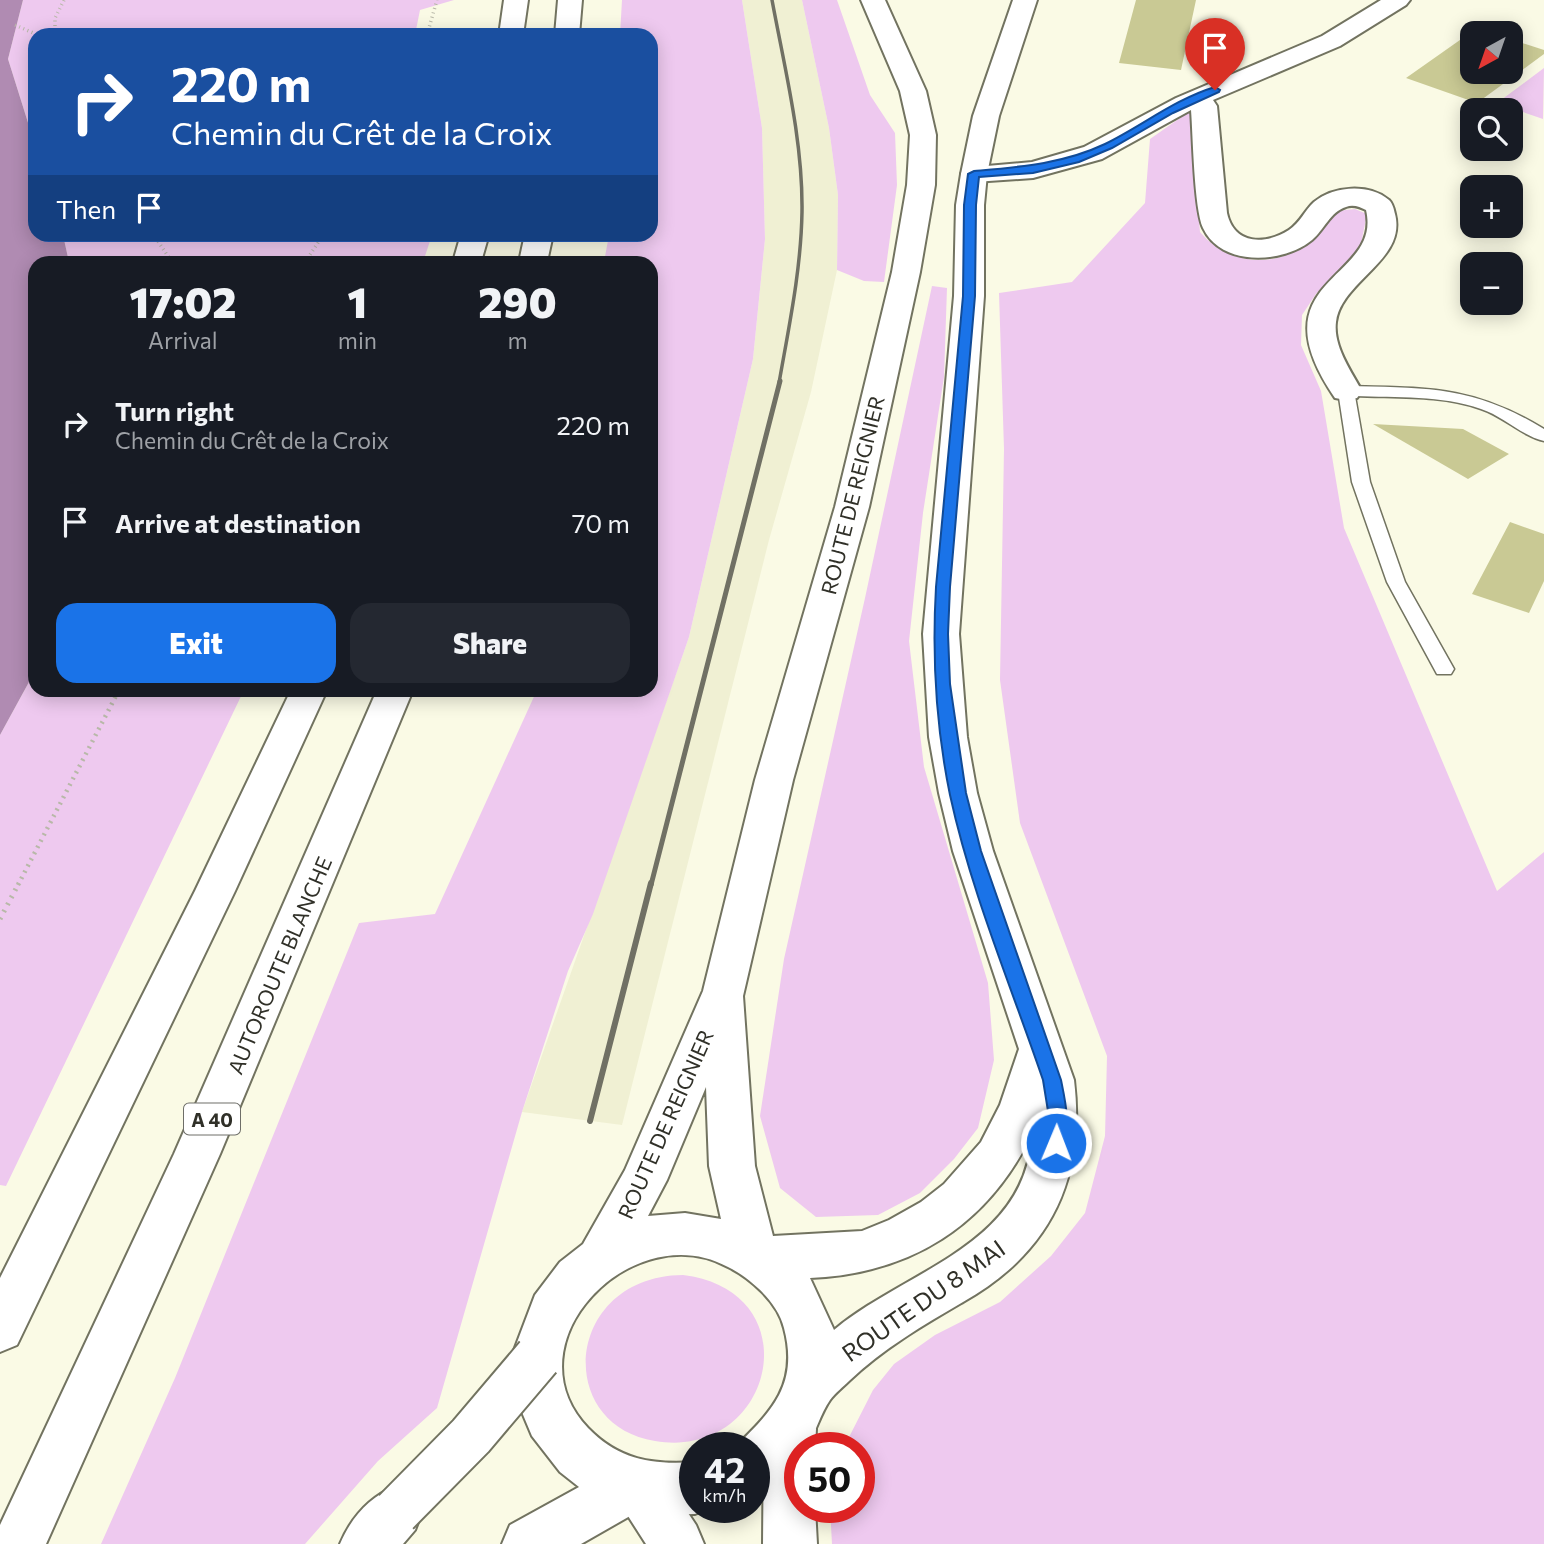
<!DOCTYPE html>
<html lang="en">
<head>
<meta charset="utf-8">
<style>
  :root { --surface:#171b24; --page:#242831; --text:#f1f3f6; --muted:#9ea1a6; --accent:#1a73e8 }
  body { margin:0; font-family:Commissioner,sans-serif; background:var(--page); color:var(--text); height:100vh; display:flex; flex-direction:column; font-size:26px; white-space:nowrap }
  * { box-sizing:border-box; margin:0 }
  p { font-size:23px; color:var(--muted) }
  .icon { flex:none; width:38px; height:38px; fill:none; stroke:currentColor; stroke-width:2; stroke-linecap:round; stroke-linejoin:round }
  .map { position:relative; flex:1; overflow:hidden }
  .drawer { position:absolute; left:28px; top:256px; width:630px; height:441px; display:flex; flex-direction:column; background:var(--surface); border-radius:21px; box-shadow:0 4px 18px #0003 }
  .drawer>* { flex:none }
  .guide { position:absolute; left:28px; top:28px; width:630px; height:214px; border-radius:21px; box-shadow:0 4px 18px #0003; background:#1a4fa0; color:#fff; overflow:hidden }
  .needle { width:46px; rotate:220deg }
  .tools { position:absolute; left:1460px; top:21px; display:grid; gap:14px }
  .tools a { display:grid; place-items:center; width:63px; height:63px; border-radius:14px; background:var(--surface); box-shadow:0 4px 18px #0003; font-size:35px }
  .speed { position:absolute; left:679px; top:1432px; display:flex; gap:14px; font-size:35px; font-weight:700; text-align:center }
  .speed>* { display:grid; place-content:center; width:91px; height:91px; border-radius:50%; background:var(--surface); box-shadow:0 4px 18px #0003; line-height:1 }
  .speed small { font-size:18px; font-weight:400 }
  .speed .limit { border:10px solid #d22; background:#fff; color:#111 }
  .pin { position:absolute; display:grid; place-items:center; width:60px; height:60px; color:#fff; margin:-72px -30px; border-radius:50% 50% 50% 0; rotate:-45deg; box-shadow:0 0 7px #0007 }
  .pin .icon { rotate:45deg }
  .me { position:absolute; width:77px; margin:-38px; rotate:1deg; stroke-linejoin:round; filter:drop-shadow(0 0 5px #0008) }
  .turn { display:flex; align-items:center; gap:24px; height:147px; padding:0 28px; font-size:32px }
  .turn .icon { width:91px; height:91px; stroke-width:2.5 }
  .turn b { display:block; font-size:49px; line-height:60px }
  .then { display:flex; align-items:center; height:66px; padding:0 28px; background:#0003; gap:14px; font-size:26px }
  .eta { display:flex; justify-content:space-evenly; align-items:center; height:119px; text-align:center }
  .eta b { font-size:42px; font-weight:800; line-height:49px }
  .action { display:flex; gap:14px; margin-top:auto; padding:14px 28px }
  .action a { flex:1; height:80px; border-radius:21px; background:var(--accent); color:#fff; font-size:28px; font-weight:800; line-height:80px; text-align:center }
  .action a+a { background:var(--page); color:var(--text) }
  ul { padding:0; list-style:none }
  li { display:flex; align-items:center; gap:21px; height:98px; padding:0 28px }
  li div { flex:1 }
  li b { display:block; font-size:26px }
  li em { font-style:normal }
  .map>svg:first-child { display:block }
  .built { fill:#f0f0d3 }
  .green { fill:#eec9ef }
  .water { fill:#b08bb2 }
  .building { fill:#c9c994 }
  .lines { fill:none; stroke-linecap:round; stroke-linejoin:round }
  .service-casing { stroke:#727360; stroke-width:3 }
  .minor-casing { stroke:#727360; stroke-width:4 }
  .tertiary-casing { stroke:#727360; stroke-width:4 }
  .secondary-casing { stroke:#727360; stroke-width:4 }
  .motorway-casing { stroke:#727360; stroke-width:4 }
  .path-far2 { stroke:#b8b8a8; stroke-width:3.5; stroke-dasharray:1 3.5; stroke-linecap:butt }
  .path-far1 { stroke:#b8b8a8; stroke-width:4.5; stroke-dasharray:2 5; stroke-linecap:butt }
  .path { stroke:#b8b8a8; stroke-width:5; stroke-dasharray:2 6; stroke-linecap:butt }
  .service { fill:#fff; fill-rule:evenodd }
  .minor { fill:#fff; fill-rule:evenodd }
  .tertiary { fill:#fff; fill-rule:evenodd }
  .secondary { fill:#fff; fill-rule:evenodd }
  .motorway { fill:#fff; fill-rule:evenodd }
  .rail-far2 { stroke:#707064; stroke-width:3.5 }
  .rail-far1 { stroke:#707064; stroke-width:5 }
  .rail { stroke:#707064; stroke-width:6 }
  .secondary-bridge-casing { stroke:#727360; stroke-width:50; stroke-linecap:butt }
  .secondary-bridge { stroke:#fff; stroke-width:46 }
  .route { fill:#1a73e8; stroke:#114b97; stroke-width:2 }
  .labels { text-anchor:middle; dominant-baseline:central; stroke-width:6; stroke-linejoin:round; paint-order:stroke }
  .shield { fill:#fff; stroke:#6e6e68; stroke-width:2 }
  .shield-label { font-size:19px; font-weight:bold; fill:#303028 }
  .street-label { font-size:21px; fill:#303028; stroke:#fff }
  .near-street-label { font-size:24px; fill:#303028; stroke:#fff }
</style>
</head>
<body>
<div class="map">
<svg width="1544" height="1544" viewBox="0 0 1544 1544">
  <rect width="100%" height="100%" fill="#fafae5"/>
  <path class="built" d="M742 0H802L829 128 838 195 837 270 811 392 769 540 622 1125 522 1112 689 637 753 359 765 239 762 128Z"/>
  <path class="green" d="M23 0H454L420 10 415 35H35V145L8 59Z
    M622 0H742L762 128 765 239 753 359 689 637 593 914 568 971 522 1112 437 1408 378 1461 305 1544H101L175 1378 359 923 435 914 537 690H651V262H604L609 235 651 234V35H620Z
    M802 0H837L870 95 895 133 897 185 884 282 864 281 837 270 838 195 829 128Z
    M1544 68 1543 119 1497 103Z
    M1190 111 1200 232C1227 264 1274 270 1308 243 1319 234 1325 220 1337 211L1355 209 1367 214 1360 249 1316 294 1302 315 1301 345 1321 391 1344 528 1497 891 1544 852V1544H832L830 1507H859V1447H844L873 1390 894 1364 935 1335 1000 1302 1051 1256 1085 1213 1105 1136 1107 1056 1020 823 1000 680 1004 449 999 293 1072 282 1145 203 1150 139Z
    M63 235V234L432 235 423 262H69Z
    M932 286 947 288 944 377 923 513 909 641 924 767 988 983 994 1060 978 1128 954 1159 920 1193 878 1215 816 1217 780 1188 760 1116 784 959 865 598Z
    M35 671V690H244L6 1186 0 1185V735Z
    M683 1275C813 1291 774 1461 655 1441 552 1424 566 1276 683 1275Z"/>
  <path class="water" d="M0 0H23L8 59 35 145V234L63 235 69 262H35V671L0 735Z"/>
  <path class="building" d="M1136 0H1196L1181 70 1119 63Z
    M1477 28 1494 33H1472V72H1510V39L1544 50V54L1477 103 1406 78Z
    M1373 424 1463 429 1509 454 1468 479Z
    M1510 522 1544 534V581L1529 613 1472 594Z"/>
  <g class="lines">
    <defs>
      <path id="service" d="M1346 386C1426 388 1472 385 1544 429V441C1522 436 1503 416 1481 409 1441 395 1397 398 1355 396L1370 482 1405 582 1454 669 1451 674H1437L1387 582 1352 482 1338 391Z"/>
      <path id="minor" d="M1381 0H1410L1406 5 1340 46 1213 100 1217 106 1227 213C1234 245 1265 245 1289 230 1300 223 1305 210 1314 202 1333 186 1369 183 1389 200 1393 204 1394 210 1395 214 1407 260 1341 281 1336 322 1333 346 1351 371 1362 391L1357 398 1346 400 1335 398C1252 277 1383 281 1366 210 1360 207 1353 204 1346 207 1330 212 1324 230 1312 240 1283 264 1221 267 1203 228 1194 208 1193 135 1191 110L1102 159 1033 178 974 182 964 180 961 174 964 168 1032 162 1084 147 1176 98 1322 36Z"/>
      <path id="tertiary" d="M790 1404 808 1412 816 1429 815 1447H800V1507H815L817 1544H763L764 1429 772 1412Z
        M640 1461 659 1469 696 1525 704 1544H646L621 1505 614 1487 621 1469Z"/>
      <path id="secondary" d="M861 0H885L926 91 936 135 935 185 920 272 869 507 793 780 743 996 755 1166 773 1236 862 1231 889 1220 921 1202 944 1184 981 1142 1000 1105 1019 1049 953 851 939 793 929 737 923 634 954 296 956 205 961 174 973 116 1013 0H1037L999 116 987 174 984 205V296L959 634 967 737 977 793 993 851 1074 1080C1086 1179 1050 1253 963 1302 922 1326 884 1348 849 1381 843 1387 835 1393 830 1400 820 1414 816 1433 806 1447H800V1456C786 1471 773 1481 754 1489V1447H735C772 1411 799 1384 784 1328 778 1302 750 1278 728 1267 633 1215 507 1343 588 1428 619 1460 652 1465 695 1462V1507H712L695 1514 659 1515 637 1512 581 1544H502L510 1525 579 1487 560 1472 532 1436 516 1398 512 1376 513 1353 535 1295 560 1262 583 1244 625 1170 703 991 755 780 835 507 892 272 907 185 910 135 900 91ZM706 1087 709 1166 721 1219 685 1213 648 1216 667 1180ZM1032 1134C1027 1246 905 1270 834 1330L810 1278C911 1274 988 1225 1032 1134Z
        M396 1486 415 1494 422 1512 415 1530 403 1544H340C351 1518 369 1497 396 1486Z"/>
      <path id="motorway" d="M504 0H528L523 35H499Z
        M558 0H582L579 35H555Z
        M461 234H489L481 262H453Z
        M525 234H553L547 262H519Z
        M291 690H327L235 891 17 1345 0 1352V1278L195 891Z
        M377 690H413L220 1154 46 1544H0V1525L174 1154Z"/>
    </defs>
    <use href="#service" class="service-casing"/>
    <use href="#minor" class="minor-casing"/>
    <use href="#tertiary" class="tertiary-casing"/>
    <use href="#secondary" class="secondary-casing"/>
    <use href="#motorway" class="motorway-casing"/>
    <path class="path-far2" d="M15 25 38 35
      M55 35V18L64 0
      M427 35 437 0
      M153 234 172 262
      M305 262 324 234"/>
    <path class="path-far1" d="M18 885 119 690"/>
    <path class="path" d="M0 919 19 883"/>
    <use href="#service" class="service"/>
    <use href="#minor" class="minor"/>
    <use href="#tertiary" class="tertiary"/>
    <use href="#secondary" class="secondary"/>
    <use href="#motorway" class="motorway"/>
    <path class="rail-far2" d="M772 0C785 70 803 141 802 212 801 270 789 326 779 383"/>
    <path class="rail-far1" d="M651 885 780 381"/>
    <path class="rail" d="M590 1121 651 883"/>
    <defs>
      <path id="secondary-bridge" d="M396 1512 471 1436 538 1357"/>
    </defs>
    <use href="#secondary-bridge" class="secondary-bridge-casing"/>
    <use href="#secondary-bridge" class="secondary-bridge"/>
  </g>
  <path class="route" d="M1215 87 1220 90 1219 92 1173 113 1112 148 1079 162 1033 173 979 177 976 205 975 296 950 587 948 634 950 684 966 793 981 851 1061 1080C1065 1100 1072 1129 1062 1149L1056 1151 1049 1149 1046 1143 1048 1111 1043 1080C1011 986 971 892 950 795 936 727 932 656 936 587L963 296 964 205 968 174 974 171C1019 167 1063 164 1105 144 1142 126 1175 99 1215 87Z"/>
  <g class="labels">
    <rect class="shield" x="184" y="1103.5" width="56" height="31" rx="5"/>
    <g class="shield-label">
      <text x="212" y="1119">A 40</text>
    </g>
    <g class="street-label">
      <text transform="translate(852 495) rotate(-76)">ROUTE DE REIGNIER</text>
      <text transform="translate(279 965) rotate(-67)">AUTOROUTE BLANCHE</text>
      <text transform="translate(665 1124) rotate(-66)">ROUTE DE REIGNIER</text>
    </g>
    <g class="near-street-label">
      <text transform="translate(923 1300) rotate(-35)">ROUTE DU 8 MAI</text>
    </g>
  </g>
</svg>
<div class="tools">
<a><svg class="needle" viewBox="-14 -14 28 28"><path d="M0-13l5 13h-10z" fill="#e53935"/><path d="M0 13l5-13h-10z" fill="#9ea1a6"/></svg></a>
<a><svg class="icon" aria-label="search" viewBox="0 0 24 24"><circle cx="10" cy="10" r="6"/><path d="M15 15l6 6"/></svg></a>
<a>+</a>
<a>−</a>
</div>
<div class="speed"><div>42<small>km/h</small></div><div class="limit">50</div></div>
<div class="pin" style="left:1215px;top:90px;background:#d93025"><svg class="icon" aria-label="arrive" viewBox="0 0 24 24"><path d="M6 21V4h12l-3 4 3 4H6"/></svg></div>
<svg class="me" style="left:1056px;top:1143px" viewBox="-20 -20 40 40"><circle r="17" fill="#1a73e8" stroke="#fff" stroke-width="3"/><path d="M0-11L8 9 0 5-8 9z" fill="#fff"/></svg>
<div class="guide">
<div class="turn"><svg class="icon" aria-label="right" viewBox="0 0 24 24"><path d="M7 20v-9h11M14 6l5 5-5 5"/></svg><div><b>220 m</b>Chemin du Crêt de la Croix</div></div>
<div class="then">Then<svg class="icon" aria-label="arrive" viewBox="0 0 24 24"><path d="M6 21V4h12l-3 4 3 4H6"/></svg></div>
</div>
<section class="drawer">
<div class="eta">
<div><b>17:02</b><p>Arrival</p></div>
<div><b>1</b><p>min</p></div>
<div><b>290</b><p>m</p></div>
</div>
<ul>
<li><svg class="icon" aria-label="right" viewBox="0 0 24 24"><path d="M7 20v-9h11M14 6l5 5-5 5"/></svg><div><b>Turn right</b><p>Chemin du Crêt de la Croix</p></div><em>220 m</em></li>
<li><svg class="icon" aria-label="arrive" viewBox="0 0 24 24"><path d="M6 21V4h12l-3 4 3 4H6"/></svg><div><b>Arrive at destination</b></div><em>70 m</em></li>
</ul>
<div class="action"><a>Exit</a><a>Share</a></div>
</section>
</div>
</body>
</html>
